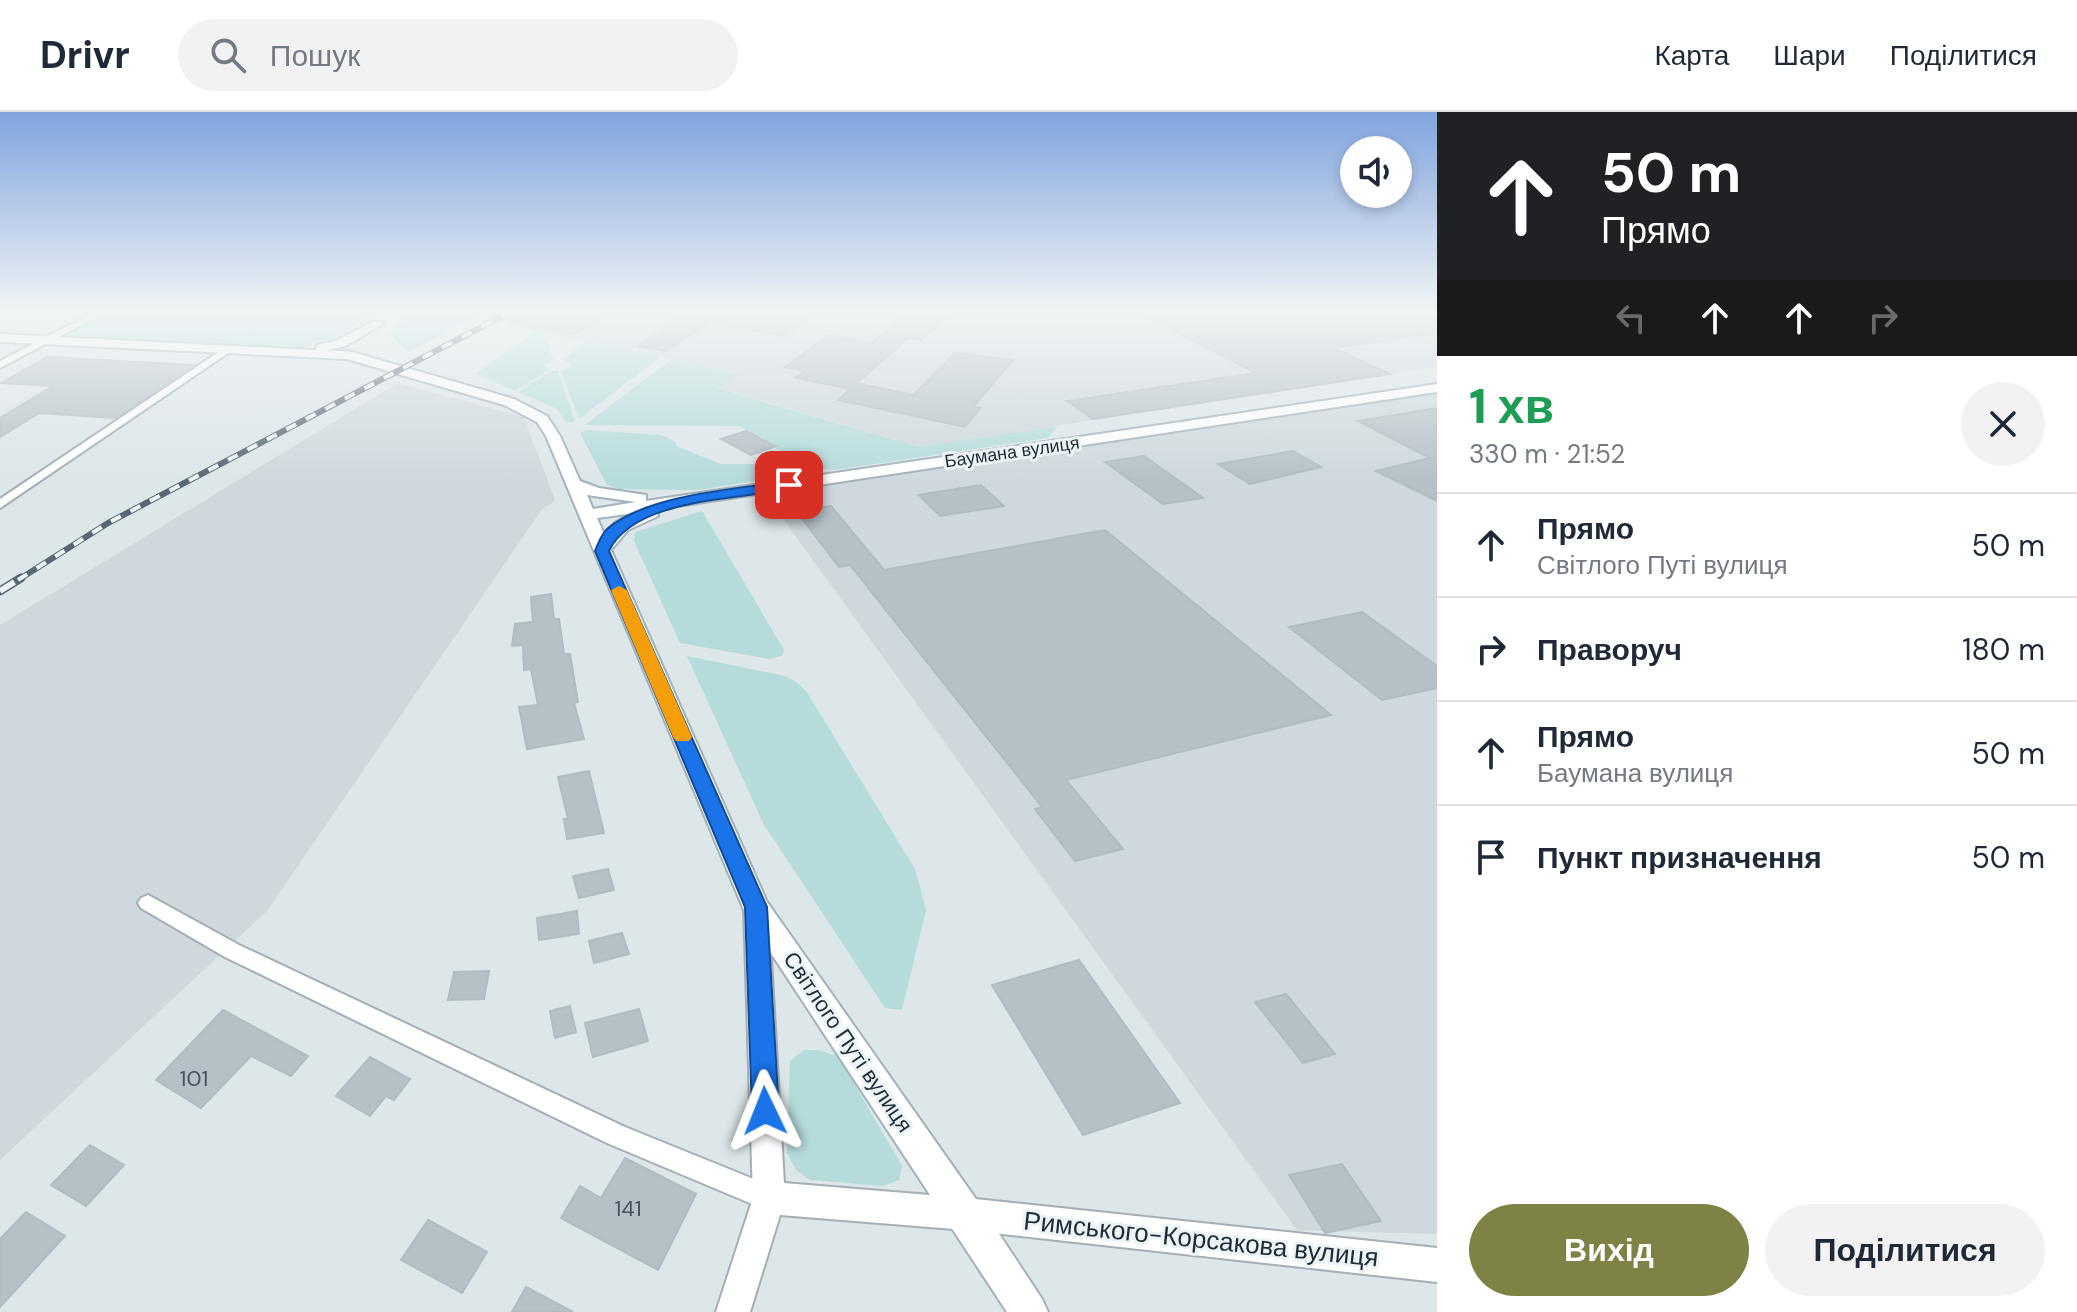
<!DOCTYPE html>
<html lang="uk">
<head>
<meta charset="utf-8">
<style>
  :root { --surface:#fff; --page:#f2f2f3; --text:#1f2937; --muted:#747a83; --line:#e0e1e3; --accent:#7e8244 }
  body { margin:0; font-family:"DM Sans",sans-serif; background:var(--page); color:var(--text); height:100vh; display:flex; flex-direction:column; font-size:30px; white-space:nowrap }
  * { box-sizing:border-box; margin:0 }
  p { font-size:26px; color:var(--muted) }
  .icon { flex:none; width:44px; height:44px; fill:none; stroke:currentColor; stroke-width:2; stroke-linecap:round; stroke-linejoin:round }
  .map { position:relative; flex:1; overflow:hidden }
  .sheet { display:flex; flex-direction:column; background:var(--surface); width:640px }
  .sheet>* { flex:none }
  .banner { background:#202124; color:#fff; overflow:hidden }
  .fabs { position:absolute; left:1340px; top:24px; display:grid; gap:16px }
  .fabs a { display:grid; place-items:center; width:72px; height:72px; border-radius:50%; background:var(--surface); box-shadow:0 4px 12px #0003; font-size:40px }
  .pin { position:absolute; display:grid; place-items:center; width:68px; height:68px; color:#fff; margin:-34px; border-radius:16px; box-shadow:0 4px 12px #0006 }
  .me { position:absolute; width:88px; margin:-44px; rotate:358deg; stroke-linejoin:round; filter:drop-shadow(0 0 6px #0008) }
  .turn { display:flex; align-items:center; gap:28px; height:168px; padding:0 32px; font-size:36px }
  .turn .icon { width:104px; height:104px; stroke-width:2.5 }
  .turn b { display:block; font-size:56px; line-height:68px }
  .lanes { display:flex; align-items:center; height:76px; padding:0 32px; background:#0003; justify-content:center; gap:40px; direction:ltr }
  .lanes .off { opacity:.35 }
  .round { display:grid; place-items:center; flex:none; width:84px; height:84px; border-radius:42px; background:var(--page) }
  .head { display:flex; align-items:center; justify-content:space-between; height:136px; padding:0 32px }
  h1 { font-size:48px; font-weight:800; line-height:60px; color:#1e9e55 }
  .primary-button { display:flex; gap:16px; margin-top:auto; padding:16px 32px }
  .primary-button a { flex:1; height:92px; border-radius:48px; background:var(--accent); color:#fff; font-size:32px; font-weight:800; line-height:92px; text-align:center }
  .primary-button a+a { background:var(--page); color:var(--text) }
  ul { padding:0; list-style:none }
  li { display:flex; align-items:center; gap:24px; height:104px; padding:0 32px; border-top:2px solid var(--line) }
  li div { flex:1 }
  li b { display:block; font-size:30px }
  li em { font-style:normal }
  header { display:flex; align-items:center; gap:48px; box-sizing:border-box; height:112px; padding:0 40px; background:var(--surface); border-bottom:2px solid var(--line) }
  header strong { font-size:38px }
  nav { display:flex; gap:44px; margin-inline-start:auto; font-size:28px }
  .search { width:560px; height:72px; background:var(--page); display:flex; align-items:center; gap:20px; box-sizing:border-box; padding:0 28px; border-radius:44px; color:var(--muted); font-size:30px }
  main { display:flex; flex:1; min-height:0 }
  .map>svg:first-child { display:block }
  .built { fill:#ced8dd }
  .green { fill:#b5dbdb }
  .building { fill:#b6c1c7; stroke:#b0bcc2; stroke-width:2 }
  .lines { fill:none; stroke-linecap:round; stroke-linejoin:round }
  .minor-casing { stroke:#a4aeb4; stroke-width:4 }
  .tertiary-casing { stroke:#a4aeb4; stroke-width:4 }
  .secondary-casing { stroke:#a2b1ba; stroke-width:4 }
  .minor { fill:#fff; fill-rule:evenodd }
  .tertiary { fill:#fff; fill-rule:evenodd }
  .secondary { fill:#fff; fill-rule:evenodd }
  .rail-far1-casing { stroke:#596774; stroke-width:6 }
  .rail-casing { stroke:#596774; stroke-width:9 }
  .rail-far1 { stroke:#edf4f6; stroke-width:4; stroke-dasharray:11; stroke-linecap:butt }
  .rail { stroke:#edf4f6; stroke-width:6; stroke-dasharray:17; stroke-linecap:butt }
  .route { fill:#1a73e8; stroke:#114b97; stroke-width:2 }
  .slow { fill:#f59e0b }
  .labels { text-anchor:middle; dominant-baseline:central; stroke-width:6; stroke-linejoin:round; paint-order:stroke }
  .far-street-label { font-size:18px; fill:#1f2c38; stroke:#edf4f6 }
  .street-label { font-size:22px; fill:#1f2c38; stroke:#edf4f6 }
  .near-number-label { font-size:22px; fill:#45515c }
  .near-street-label { font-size:26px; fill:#1f2c38; stroke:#edf4f6 }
</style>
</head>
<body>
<header>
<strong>Drivr</strong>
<div class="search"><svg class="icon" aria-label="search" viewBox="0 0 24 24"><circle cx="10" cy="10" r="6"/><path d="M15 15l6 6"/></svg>Пошук</div>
<nav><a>Карта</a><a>Шари</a><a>Поділитися</a></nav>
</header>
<main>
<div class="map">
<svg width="1437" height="1200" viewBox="0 0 1437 1200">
  <rect width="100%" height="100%" fill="#dde6e9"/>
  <path class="built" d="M528 200H1437V255L919 335 716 275 737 261 503 213Z
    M398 271 524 305 555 389 542 397 267 799 0 1048V513Z
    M1437 280V1122L1297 1118 768 386 818 374Z"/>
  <path class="green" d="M94 200H367L350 219 303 235 49 224Z
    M408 200H485L408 240 390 223Z
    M537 220 543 221 554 249 543 253 549 258 515 279 476 261Z
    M584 230 660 245 579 307 561 259 571 255V251L563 248Z
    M671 248 739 262 717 276 919 335 1057 314 1048 326 834 358 824 357 775 336 778 334 739 314 585 313Z
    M551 259H558L575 309 567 311 557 297 518 280Z
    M586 318 661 323 676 330V334L721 352H762L774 361 767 367 698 378 619 377 607 373 580 321Z
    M702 399 784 538 783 543 769 547 680 531 634 429 635 420Z
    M687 544 785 564 798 571 808 582 915 757 926 798 902 898 885 896 763 711Z
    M804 938H817L838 944 902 1054 899 1068 883 1074 810 1068 796 1058 787 1041 790 949Z"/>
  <path class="building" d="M507 200H611L574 222 506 209Z
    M690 200H814L785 224 711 211 665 239 638 234Z
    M909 200 947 205 921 228 908 226 850 277 796 266 804 259 785 255 828 223 872 231Z
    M1138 200H1437V221L1333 236 1390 262 1093 307 1067 289 1256 261Z
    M955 241 1013 248 973 295 980 296 965 315 838 288 857 271 913 283Z
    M47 245 193 253 116 306 39 301 0 325V306L53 274 1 271Z
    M1437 296V389L1376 359 1430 346 1358 309Z
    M746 319 776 334 751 343 721 327Z
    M1293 339 1321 355 1250 372 1218 352Z
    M1144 344 1203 386 1163 392 1105 350Z
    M981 373 1004 394 940 404 919 383Z
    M831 394 884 458 1105 418 1331 603 1066 668 1123 737 1075 749 1035 697 1042 695 850 453 839 455 796 399Z
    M551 482 554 507H559L564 542H570L578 590 574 591 584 627 527 637 519 595 538 593 531 557 524 558 523 533 512 534 515 512 533 510 531 485Z
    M1362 500 1437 554V576L1382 588 1289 515Z
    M589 659 604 721 567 727 564 707H568L558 665Z
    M608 757 614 778 579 786 573 764Z
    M577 799 579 822 539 828 537 806Z
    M622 821 629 842 594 851 589 829Z
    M1079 848 1180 991 1083 1023 992 873Z
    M489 859 484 887 448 888 454 860Z
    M1286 882 1335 942 1303 951 1255 890Z
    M570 894 576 920 555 926 550 899Z
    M639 897 648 929 593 945 585 911Z
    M223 898 308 944 291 964 251 944 201 996 156 968Z
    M370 945 410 967 394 988 386 984 370 1004 336 984Z
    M90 1033 124 1053 86 1094 51 1073Z
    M625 1046 696 1082 658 1158 561 1106 580 1074 601 1086Z
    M1342 1052 1381 1109 1325 1121 1289 1063Z
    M26 1100 65 1124 0 1195V1127Z
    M428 1108 487 1140 462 1181 401 1148Z
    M526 1175 573 1200H512Z"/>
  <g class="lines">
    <defs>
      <path id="minor" d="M95 200H106L0 256V249Z
        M226 235 234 237 0 396V387Z
        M148 783 239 833 625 1015 778 1077 782 1086 778 1095 769 1099 607 1031 225 845 141 796 138 791 141 786Z"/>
      <path id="tertiary" d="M756 785 765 788 768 795 784 1071 966 1086 1437 1136V1170L966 1118 780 1103 750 1200H716L753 1086 744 795 747 788Z"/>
      <path id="secondary" d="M374 209 384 211 346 234 327 238 352 240 514 287 547 304 560 324 580 369 599 376 646 383V389L1437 272V280L658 397V404L628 418 611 438 767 790 978 1090 1042 1187 1048 1200H1007L746 803 546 324 537 310 504 293 347 247 0 230V222L316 238 317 233 338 228ZM587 383 636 390 593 397ZM635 401 616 410 604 422 597 406Z"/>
    </defs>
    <use href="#minor" class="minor-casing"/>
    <use href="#tertiary" class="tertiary-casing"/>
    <use href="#secondary" class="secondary-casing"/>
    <use href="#minor" class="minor"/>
    <use href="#tertiary" class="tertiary"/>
    <use href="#secondary" class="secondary"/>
    <defs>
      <path id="rail-far1" d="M18 468 108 411 510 200"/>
      <path id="rail" d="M0 479 21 466"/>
    </defs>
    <use href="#rail-far1" class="rail-far1-casing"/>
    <use href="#rail" class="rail-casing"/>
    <use href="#rail-far1" class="rail-far1"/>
    <use href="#rail" class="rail"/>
  </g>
  <linearGradient id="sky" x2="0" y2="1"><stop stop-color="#80a4de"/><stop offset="0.54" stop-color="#f0f4f5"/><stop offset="1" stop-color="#f0f4f5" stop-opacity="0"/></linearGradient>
  <rect width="1437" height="368" fill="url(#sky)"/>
  <path class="route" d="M789 369 793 370V376C742 388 635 385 609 439L767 795 779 999 775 1008 765 1012 756 1008 752 999 745 795 595 439C598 432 601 423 607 417 648 382 737 377 789 369Z"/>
  <path class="slow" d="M619 474 627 478 692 625 689 629H676L673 625 611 478Z"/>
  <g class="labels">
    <g class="far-street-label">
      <text transform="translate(1012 340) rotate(-8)">Баумана вулиця</text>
    </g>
    <g class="street-label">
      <text transform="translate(848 930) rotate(56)">Світлого Путі вулиця</text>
    </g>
    <g class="near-number-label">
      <text x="194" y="966">101</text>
      <text x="628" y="1096">141</text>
    </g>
    <g class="near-street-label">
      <text transform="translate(1201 1127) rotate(6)">Римського-Корсакова вулиця</text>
    </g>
  </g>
</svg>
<div class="fabs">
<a><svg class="icon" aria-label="sound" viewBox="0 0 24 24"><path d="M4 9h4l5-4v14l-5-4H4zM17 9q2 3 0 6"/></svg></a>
</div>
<div class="pin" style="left:789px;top:373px;background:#d93025"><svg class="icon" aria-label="arrive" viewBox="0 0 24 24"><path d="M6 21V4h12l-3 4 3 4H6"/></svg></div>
<svg class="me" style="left:765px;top:999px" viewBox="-20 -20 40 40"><path d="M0-17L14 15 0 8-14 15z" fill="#1a73e8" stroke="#fff" stroke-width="4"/></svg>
</div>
<section class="sheet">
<div class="banner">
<div class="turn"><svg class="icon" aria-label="ahead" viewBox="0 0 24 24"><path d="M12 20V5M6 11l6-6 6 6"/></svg><div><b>50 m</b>Прямо</div></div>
<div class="lanes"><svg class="icon off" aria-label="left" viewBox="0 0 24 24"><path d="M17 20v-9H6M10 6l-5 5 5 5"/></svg><svg class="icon" aria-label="ahead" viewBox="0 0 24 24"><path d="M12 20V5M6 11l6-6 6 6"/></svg><svg class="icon" aria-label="ahead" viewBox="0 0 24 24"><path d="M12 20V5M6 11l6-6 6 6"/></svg><svg class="icon off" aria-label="right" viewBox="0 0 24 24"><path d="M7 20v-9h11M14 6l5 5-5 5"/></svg></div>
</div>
<div class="head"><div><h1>1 хв</h1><p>330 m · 21:52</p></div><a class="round"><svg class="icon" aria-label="close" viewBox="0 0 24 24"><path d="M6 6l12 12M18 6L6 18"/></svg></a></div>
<ul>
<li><svg class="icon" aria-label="ahead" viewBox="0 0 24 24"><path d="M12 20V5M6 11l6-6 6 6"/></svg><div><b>Прямо</b><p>Світлого Путі вулиця</p></div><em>50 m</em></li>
<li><svg class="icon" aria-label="right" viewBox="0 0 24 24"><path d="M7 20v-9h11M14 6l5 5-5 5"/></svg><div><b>Праворуч</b></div><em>180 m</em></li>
<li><svg class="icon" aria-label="ahead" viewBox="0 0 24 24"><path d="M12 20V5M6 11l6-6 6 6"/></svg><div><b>Прямо</b><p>Баумана вулиця</p></div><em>50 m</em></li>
<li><svg class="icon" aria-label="arrive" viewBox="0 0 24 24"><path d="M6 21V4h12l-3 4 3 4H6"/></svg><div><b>Пункт призначення</b></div><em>50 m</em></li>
</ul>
<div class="primary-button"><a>Вихід</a><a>Поділитися</a></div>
</section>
</main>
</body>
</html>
